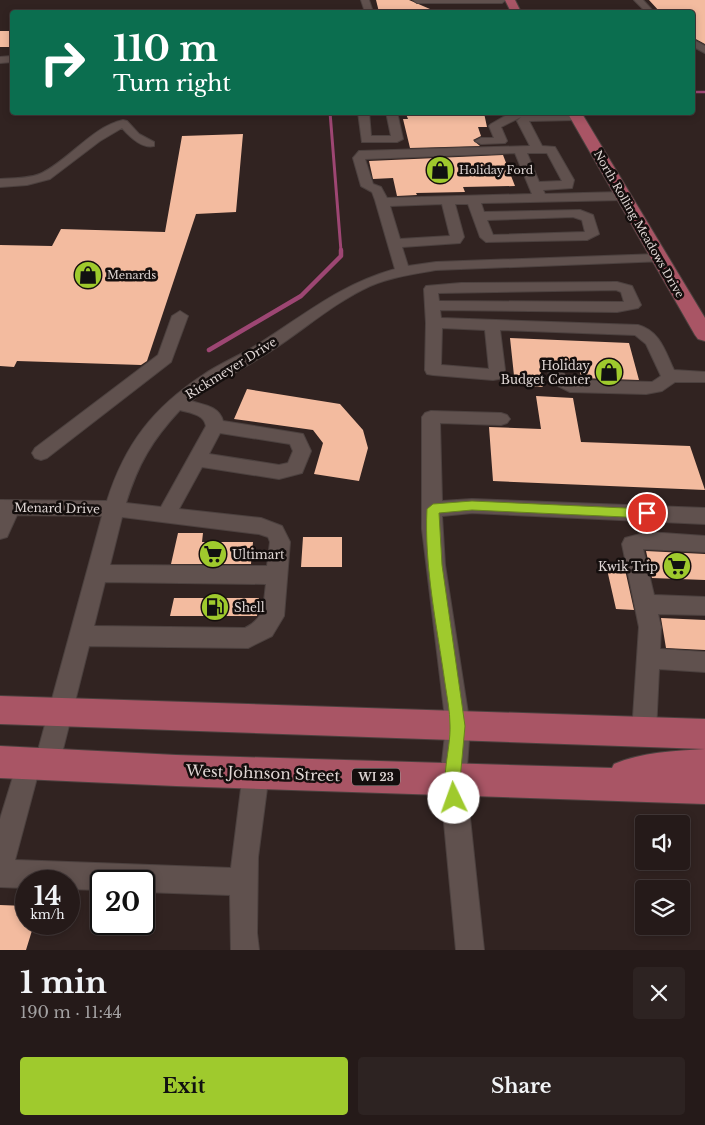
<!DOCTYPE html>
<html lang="en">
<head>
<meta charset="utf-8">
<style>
  :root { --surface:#251a19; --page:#2d2322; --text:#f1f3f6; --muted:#a3a1a2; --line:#423838; --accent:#9fca2d }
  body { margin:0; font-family:"Libre Baskerville",serif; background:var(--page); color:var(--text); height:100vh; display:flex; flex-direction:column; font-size:19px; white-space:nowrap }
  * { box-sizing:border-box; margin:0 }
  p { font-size:16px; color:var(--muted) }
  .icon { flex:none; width:28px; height:28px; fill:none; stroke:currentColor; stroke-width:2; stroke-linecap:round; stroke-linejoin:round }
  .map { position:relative; height:950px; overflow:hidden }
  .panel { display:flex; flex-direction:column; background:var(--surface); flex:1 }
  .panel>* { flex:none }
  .hud { position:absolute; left:10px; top:10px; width:685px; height:105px; border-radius:5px; box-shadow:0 2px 8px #0003,0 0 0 1px var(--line); background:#0b6e4f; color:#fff; overflow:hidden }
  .buttons { position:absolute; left:635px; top:815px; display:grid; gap:10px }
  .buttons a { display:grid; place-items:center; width:55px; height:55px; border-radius:5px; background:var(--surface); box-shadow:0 2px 8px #0003,0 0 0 1px var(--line); font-size:25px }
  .speed { position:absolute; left:15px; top:870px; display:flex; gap:10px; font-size:25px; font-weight:700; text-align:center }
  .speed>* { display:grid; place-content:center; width:65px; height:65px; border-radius:50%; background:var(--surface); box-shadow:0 2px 8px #0003,0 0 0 1px var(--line); line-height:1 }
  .speed small { font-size:12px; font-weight:400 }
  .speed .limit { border:2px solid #111; border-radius:8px; background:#fff; color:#111 }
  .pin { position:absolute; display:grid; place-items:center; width:42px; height:42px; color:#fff; margin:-21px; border:2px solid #fff; border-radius:50%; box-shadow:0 1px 5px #0007 }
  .me { position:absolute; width:55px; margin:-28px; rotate:357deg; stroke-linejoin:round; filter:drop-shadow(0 0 4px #0008) }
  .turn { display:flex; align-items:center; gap:18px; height:105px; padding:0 20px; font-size:22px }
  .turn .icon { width:65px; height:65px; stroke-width:2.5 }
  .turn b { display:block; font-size:35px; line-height:42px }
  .round { display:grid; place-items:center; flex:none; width:52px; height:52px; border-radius:5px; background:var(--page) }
  .headline { display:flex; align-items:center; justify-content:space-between; height:85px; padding:0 20px }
  h1 { font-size:30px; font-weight:800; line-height:38px }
  .cta { display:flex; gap:10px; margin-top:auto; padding:10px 20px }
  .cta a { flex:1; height:58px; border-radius:5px; background:var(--accent); color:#111; font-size:20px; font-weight:800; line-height:58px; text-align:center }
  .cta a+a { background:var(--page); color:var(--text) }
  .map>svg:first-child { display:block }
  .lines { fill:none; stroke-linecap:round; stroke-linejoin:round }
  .stream-far2 { stroke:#9d4673; stroke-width:2.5 }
  .stream-far1 { stroke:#9d4673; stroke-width:3 }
  .stream { stroke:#9d4673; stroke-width:4.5 }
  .building { fill:#f3bb9f }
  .minor-casing { stroke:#4c413f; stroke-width:2 }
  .major-casing { stroke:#4c413f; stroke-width:2 }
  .minor { fill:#60514e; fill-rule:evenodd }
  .major { fill:#a95565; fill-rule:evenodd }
  .route { fill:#9fca2d; stroke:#67831d }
  .labels { text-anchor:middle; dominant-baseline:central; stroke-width:5; stroke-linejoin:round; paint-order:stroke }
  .far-poi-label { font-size:11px; fill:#dfd6d4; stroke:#140e0d; text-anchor:start }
  .far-street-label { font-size:11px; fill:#dfd6d4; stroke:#140e0d }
  .shield { fill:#140e0d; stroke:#a29a98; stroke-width:1 }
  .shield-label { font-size:11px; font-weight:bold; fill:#dfd6d4 }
  .poi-label { font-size:12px; fill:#dfd6d4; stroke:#140e0d; text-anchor:end }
  .street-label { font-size:12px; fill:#dfd6d4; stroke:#140e0d }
  .near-street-label { font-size:15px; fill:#dfd6d4; stroke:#140e0d }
</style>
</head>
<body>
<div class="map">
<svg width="705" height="950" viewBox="0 0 705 950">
  <rect width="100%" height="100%" fill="#312321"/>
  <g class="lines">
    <path class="stream-far2" d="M692 92H705"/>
    <path class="stream-far1" d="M330 112 341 251"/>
    <path class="stream" d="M209 350 301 296 341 256V250"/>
  </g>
  <path class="building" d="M376 0H409L437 12H379Z
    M649 0H705V44L692 37V12H660Z
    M0 31H12V47H0Z
    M466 112 484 113 487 127H478L481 136 473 140 480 146 410 148 403 119H408L406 114Z
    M243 134 236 212 196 214 147 361 141 365 17 361 14 367 0 366V245L52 246 61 229 165 232 182 136Z
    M503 155 515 186 463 187 465 192 416 193 417 195 397 196 393 178 373 179 369 161Z
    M510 338 629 343 639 380 581 378 578 362 539 360 543 387 515 385Z
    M247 389 340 404 363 430 368 448 359 481 314 474 323 443 313 430 234 419Z
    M536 396 573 398 581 442 690 446 705 490 493 481 489 427 541 429Z
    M178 533H203L202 542H253L251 564H171Z
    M303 537H342V567H301Z
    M646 551 705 554V580L652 578Z
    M606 565H624L634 610 616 609Z
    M174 598H259L257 616H170Z
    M661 618 705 620V650L666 648Z
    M0 905 26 906V924H34L26 950H0Z"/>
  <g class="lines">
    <defs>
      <path id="minor" d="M361 0H369L373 12H365Z
        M413 0H506L502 3H417Z
        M634 0H643L654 12H646Z
        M692 39 705 46V53L692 46Z
        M12 56V62L0 63V57Z
        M358 112H369L371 136H391L386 112H397L403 139 397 142H362Z
        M512 112H522V116L576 114 582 117 576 120 529 121 542 146 555 147 574 180 572 188 543 190 545 194 622 192 628 196 622 200 481 203 484 212 580 210 593 215 599 234 587 240 486 242 480 237 468 204H455L464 237 460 243 402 247 408 266 436 262 659 254 664 255 666 258 664 261 436 270C414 274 391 277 370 286 335 302 306 328 274 349 247 367 217 381 191 401 204 405 219 406 223 421L297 433 303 434 311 451 302 473 279 479 202 467 179 509 261 518 282 526 290 542 284 616 272 636 248 648 89 646 59 765 56 774 47 777 38 774 15 860 231 868 243 773 247 764 256 760 265 764 269 773 258 857 257 933 259 950H231L230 895 144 892V881H101V890L69 889V881H26V888L0 887V819L20 754 29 751 37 754 102 516 17 515 7 537 0 539V500L107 501C125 444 153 408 203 375 222 362 244 354 263 341 310 311 340 285 395 269L375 200 372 192 361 186 353 158 359 151 530 146 517 121 521 117 501 127 507 141 505 143 481 144 475 141 481 138H494L489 126 491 124ZM515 153 532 194 387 198 381 187 373 184 365 159ZM527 153H547L562 181 539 182ZM442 204 450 236 400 239 390 206ZM573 217 582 220 585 232 493 235 487 220ZM180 410C190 413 204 414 206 426L161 507 126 503C138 464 152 440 180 410ZM220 433 290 444 293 451 288 463 279 465 209 454ZM122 517 259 534 268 537 270 542 267 566 110 565ZM105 582 266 584C263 605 266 617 245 628L94 626Z
        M123 120 127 121 139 134 154 142V146C142 149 130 137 122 128L100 141 50 179 27 185 0 187V179C13 178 30 179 42 173 70 159 92 127 123 120Z
        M617 282 632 286 641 305 638 308 617 312 440 310 441 318 638 325C660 331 665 351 674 370L705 372V382H675L662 391 646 394 570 392 552 383 547 369 549 365H561L565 376 573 380 652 382 661 376 646 344 635 335 500 330 505 370 499 379 493 380 433 375 427 374 425 370 426 323 424 289 426 286 461 283ZM616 290 621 292 624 302 439 301 438 293ZM442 328 485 330 489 369 441 365Z
        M180 311 188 316 171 362 47 458 41 460 35 458 32 453 35 448 158 355 172 316Z
        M431 411 501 413 507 415 510 419 507 423 501 425 440 423 442 501 472 499 705 508V524L472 513 442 516 445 565 470 726 466 780 484 950H456L440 780 446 726 422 529V417L425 413Z
        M648 532 705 536V552L643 549 654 595 705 597V615L658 614 661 627 660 649 705 652V672L659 669 656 732 653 740 644 744 635 740 632 732 639 627 622 544 625 538Z"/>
      <path id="major" d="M505 0H515L521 12H511Z
        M567 112H581L705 318V341L698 339 695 335Z
        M0 696 705 719V749L0 724Z
        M0 746 176 755 612 768 614 764C642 752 674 751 705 749V804L176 786 0 778Z"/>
    </defs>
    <use href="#minor" class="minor-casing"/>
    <use href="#major" class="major-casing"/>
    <use href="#minor" class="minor"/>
    <use href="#major" class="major"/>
  </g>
  <path class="route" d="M472 501 647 509 653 513 647 518 472 510 439 513 442 565 465 726 460 780 462 798 460 804 454 806 449 804C439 779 451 751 450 725 450 711 447 697 445 683 437 626 424 566 427 509L433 504Z"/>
  <defs>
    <symbol id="shop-disc" viewBox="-11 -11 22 22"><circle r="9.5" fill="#9fca2d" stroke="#140e0d"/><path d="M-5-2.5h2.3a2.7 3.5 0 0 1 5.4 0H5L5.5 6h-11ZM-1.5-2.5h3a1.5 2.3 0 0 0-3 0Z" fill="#111"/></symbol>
    <symbol id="supermarket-disc" viewBox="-11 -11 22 22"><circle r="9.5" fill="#9fca2d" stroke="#140e0d"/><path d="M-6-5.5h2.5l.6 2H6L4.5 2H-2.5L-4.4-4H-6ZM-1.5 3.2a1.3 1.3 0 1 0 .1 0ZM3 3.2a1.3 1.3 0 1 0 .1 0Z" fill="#111"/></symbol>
    <symbol id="fuel-disc" viewBox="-11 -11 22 22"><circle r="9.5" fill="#9fca2d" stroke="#140e0d"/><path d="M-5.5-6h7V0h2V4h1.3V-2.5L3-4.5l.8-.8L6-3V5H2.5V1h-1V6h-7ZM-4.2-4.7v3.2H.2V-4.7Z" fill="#111"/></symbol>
  </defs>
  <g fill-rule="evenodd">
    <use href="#shop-disc" x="424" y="154" width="32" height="32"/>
    <use href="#shop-disc" x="72" y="259" width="32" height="32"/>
    <use href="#shop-disc" x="593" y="356" width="32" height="32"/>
    <use href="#supermarket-disc" x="197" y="538" width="32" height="32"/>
    <use href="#supermarket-disc" x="661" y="550" width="32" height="32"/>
    <use href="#fuel-disc" x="199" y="591" width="32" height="32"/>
  </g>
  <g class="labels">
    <g class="far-poi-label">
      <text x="459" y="170">Holiday Ford</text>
      <text x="107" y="275">Menards</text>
    </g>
    <g class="far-street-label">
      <text transform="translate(639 224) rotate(60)">North Rolling Meadows Drive</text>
    </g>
    <rect class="shield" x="352" y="768.5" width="48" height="17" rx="4"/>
    <g class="shield-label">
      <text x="376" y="777">WI 23</text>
    </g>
    <g class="poi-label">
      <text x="590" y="365">Holiday<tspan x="590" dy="14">Budget Center</tspan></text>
      <text x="232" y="554" text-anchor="start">Ultimart</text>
      <text x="658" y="566">Kwik Trip</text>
      <text x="234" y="607" text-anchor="start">Shell</text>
    </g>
    <g class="street-label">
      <text transform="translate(231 368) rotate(-32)">Rickmeyer Drive</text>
      <text transform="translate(57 508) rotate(1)">Menard Drive</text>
    </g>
    <g class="near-street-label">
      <text transform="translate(263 773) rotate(2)">West Johnson Street</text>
    </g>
  </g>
</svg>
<div class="buttons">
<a><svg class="icon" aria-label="sound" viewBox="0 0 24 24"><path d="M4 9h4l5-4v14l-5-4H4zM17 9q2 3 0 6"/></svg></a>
<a><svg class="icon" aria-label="layers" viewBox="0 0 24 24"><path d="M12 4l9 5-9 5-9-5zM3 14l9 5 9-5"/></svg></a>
</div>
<div class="speed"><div>14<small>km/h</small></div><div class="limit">20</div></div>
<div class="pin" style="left:647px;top:513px;background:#d93025"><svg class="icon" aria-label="arrive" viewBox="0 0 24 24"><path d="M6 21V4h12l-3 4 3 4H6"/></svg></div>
<svg class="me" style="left:454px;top:798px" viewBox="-20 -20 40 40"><circle r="19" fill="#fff"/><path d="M0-13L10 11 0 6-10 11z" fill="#9fca2d"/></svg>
<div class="hud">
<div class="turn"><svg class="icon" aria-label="right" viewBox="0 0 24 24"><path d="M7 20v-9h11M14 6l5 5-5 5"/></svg><div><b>110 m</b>Turn right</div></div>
</div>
</div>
<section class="panel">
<div class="headline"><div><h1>1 min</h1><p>190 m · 11:44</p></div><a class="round"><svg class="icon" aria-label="close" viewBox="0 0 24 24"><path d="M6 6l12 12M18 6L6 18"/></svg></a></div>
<div class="cta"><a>Exit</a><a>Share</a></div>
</section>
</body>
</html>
